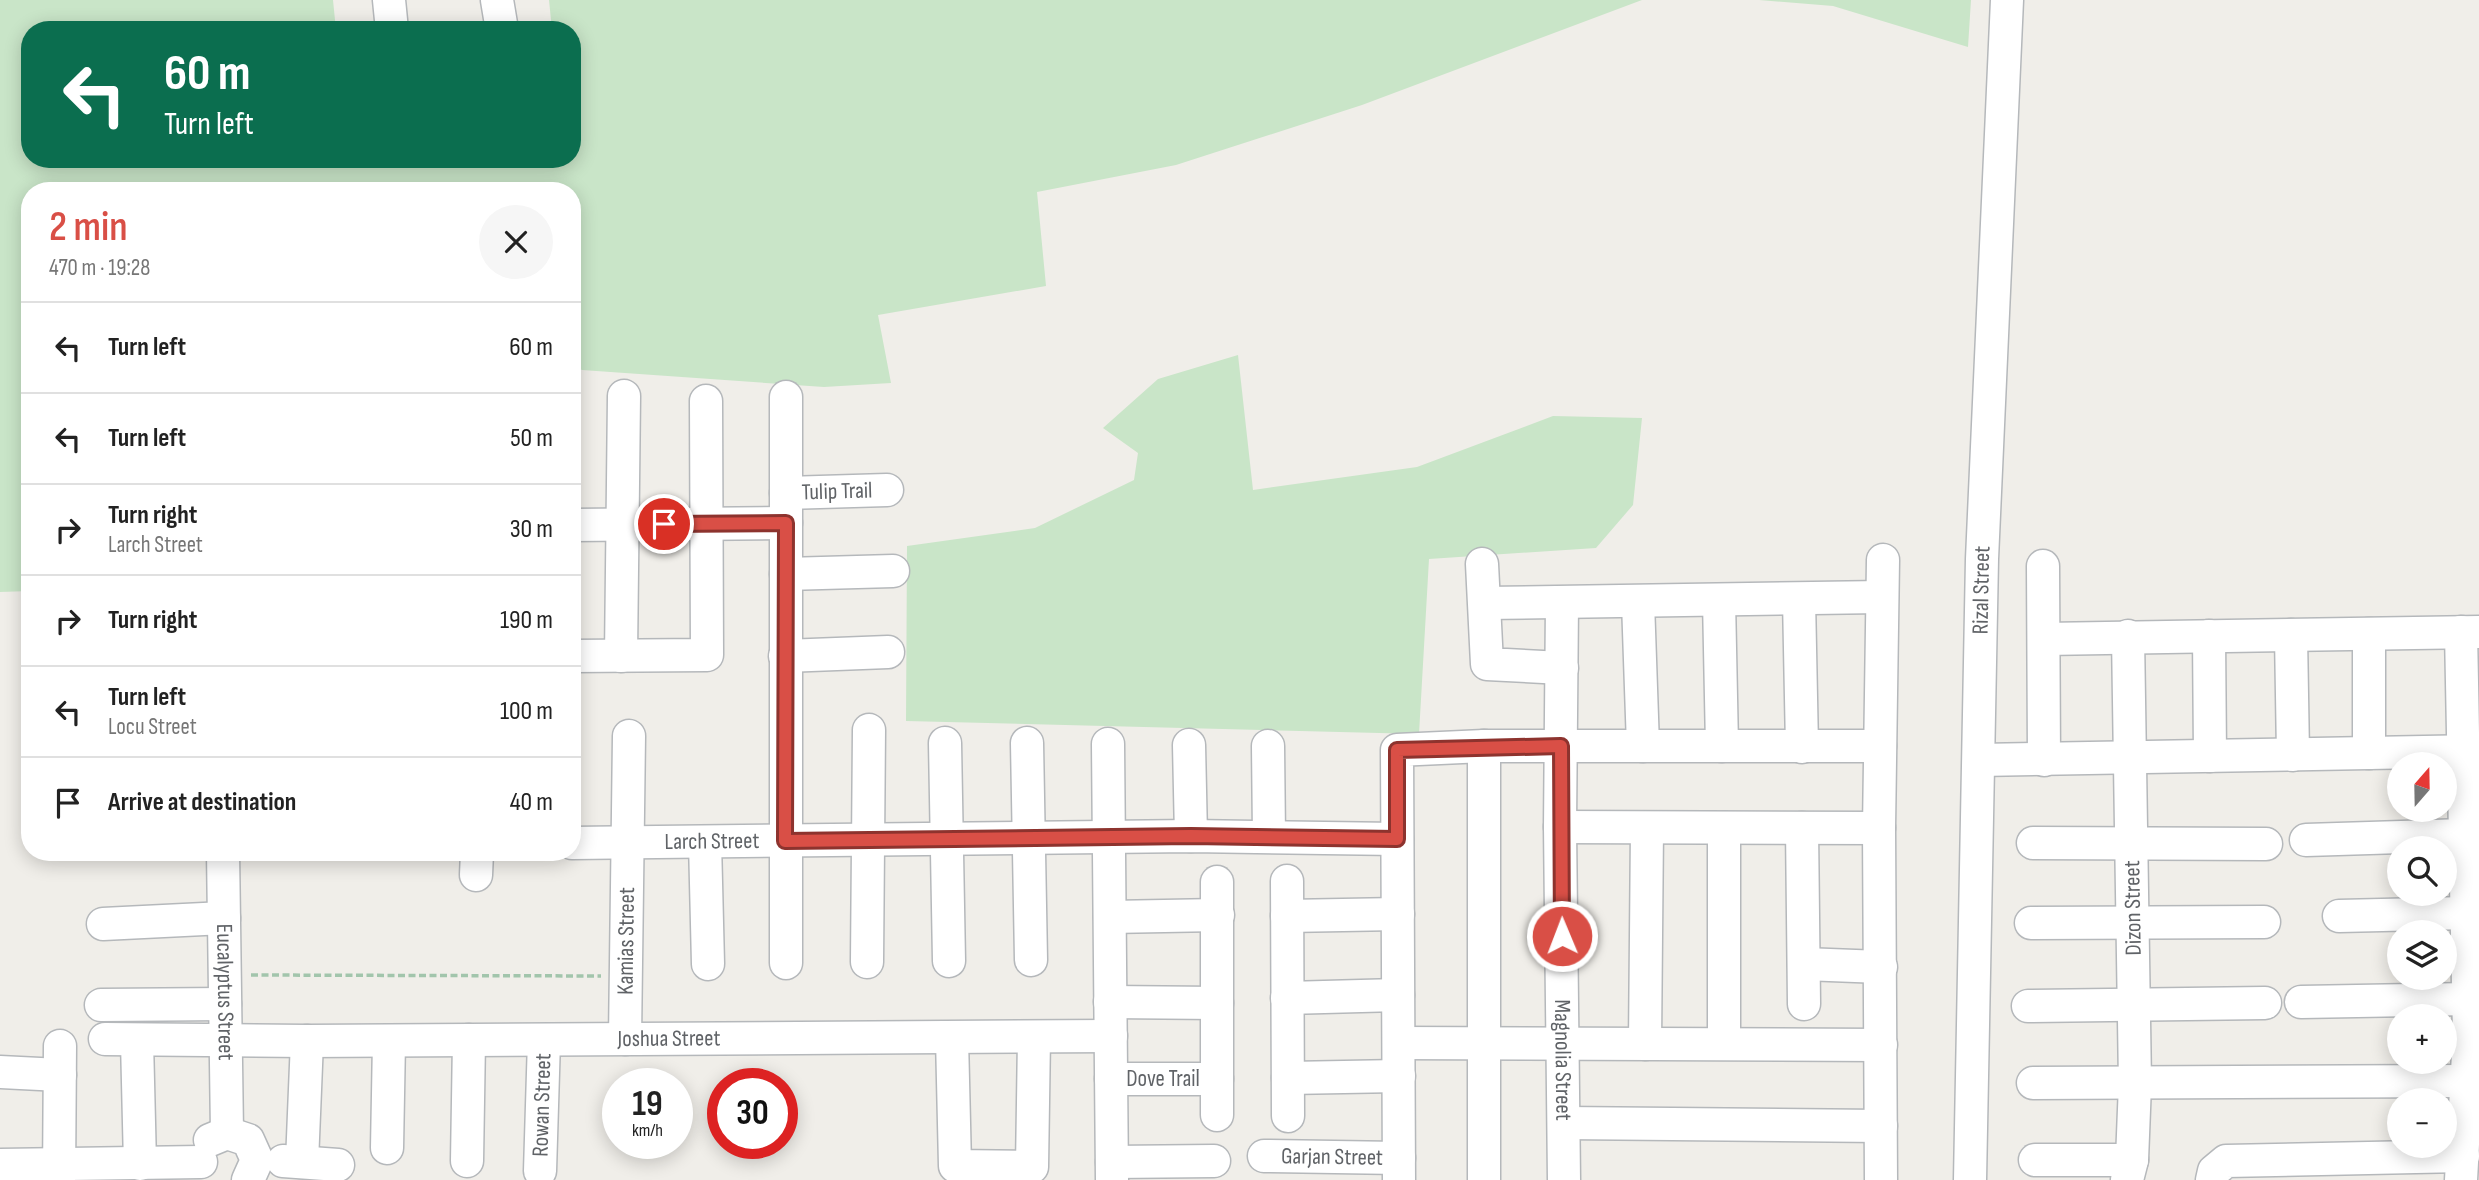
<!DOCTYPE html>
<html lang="en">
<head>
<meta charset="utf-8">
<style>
  :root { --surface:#fff; --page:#f6f6f6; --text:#222; --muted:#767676; --line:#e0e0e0; --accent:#d94f46 }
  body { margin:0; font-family:"Sofia Sans Condensed",sans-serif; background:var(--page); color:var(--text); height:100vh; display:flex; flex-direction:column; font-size:26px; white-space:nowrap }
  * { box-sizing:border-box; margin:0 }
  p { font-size:23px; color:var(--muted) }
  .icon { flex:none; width:38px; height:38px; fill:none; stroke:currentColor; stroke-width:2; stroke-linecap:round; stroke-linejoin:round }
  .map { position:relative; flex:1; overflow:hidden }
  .details { position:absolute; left:21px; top:182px; width:560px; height:679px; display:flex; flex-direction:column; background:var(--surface); border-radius:28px; box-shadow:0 4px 18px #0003 }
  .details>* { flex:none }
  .hud { position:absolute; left:21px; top:21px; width:560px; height:147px; border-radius:28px; box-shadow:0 4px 18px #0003; background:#0b6e4f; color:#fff; overflow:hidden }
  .needle { width:46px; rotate:20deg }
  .buttons { position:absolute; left:2387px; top:752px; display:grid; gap:14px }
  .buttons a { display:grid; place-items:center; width:70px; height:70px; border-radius:50%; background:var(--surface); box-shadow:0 4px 18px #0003; font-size:35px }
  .speed { position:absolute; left:602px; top:1068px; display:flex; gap:14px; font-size:35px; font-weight:700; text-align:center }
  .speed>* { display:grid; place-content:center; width:91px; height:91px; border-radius:50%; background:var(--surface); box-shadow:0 4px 18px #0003; line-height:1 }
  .speed small { font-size:18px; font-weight:400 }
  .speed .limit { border:10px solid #d22; background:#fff; color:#111 }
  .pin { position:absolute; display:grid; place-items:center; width:60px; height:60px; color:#fff; margin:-30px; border:4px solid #fff; border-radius:50%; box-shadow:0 2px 7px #0007 }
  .me { position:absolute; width:77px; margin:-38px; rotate:359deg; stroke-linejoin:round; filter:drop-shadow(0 0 5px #0008) }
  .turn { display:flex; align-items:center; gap:24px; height:147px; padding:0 28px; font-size:32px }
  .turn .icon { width:91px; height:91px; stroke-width:2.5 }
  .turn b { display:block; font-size:49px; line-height:60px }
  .round { display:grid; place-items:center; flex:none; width:74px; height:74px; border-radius:37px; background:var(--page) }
  .head { display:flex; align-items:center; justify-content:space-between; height:119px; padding:0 28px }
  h1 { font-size:42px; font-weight:600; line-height:52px; color:var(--accent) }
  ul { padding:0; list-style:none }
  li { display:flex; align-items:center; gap:21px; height:91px; padding:0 28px; border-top:2px solid var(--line) }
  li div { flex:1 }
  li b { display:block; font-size:26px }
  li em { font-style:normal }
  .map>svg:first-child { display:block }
  .green { fill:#c9e5c8 }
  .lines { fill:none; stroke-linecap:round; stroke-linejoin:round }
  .minor-casing { stroke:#b5b8bb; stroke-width:35 }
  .path { stroke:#a2c5ac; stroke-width:3.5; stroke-dasharray:7 3.5; stroke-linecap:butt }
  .minor { stroke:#fff; stroke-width:32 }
  .route-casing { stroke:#8d332e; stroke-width:18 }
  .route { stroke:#d94f46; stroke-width:12 }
  .labels { text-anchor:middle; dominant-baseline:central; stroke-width:5; stroke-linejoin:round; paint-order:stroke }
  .street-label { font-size:23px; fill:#606367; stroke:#fff }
</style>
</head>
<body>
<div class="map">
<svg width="2479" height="1180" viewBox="0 0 2479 1180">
  <rect width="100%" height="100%" fill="#f0eee9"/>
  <path class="green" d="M0 0H333L336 30H30V159H572V30H552L549 0H1642L1362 105 1176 165 1037 192 1046 286 878 315 891 383 824 387 582 370 572 365V191H30V591L0 592Z
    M1759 0H1971L1968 47 1833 6Z
    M1238 355 1253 490 1417 467 1553 416 1642 418 1633 505 1596 548 1429 559 1419 734 906 721 907 546 1035 528 1134 480 1138 453 1103 428 1158 379Z"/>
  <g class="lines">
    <defs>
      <g id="minor">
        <path d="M389 0 392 30"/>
        <path d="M497 0 502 30"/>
        <path d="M786 397V963"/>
        <path id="s1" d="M786 493 887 490"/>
        <path d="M572 525 786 523"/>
        <path d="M1482 564 1487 664 1562 668"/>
        <path d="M2043 566 2044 760"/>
        <path d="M786 574 893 571"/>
        <path d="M1799 599 1802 747"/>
        <path d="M1719 600 1722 746"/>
        <path d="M1638 602 1643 746"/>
        <path d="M1485 603 1882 597"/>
        <path id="s2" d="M1562 603 1560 827 1564 1180"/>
        <path d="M2461 632 2469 1036 2461 1180"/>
        <path d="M2369 634V753"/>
        <path d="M2291 635 2293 755"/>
        <path d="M2209 636 2210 756"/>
        <path d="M2045 639 2479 632"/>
        <path d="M572 656 707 655 706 401"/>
        <path d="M621 656 624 396"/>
        <path d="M785 656 888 652"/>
        <path d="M945 743 949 961"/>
        <path d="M1027 743 1031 960"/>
        <path d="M1108 744 1112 1180"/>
        <path d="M1189 745 1191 836"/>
        <path d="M1268 746 1269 836"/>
        <path d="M1979 760 2479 751"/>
        <path d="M1560 827 1879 828"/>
        <path d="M1724 828V1043"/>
        <path d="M1802 828 1804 1004"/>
        <path d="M2306 840 2465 835"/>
        <path d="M705 842 708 964"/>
        <path id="s3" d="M572 843 1191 836 1397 839"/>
        <path d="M2033 843 2266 844"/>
        <path id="s4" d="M223 852 227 1133"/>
        <path d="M476 875 477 852"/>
        <path d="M1287 881 1288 1116"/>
        <path d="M1287 916 1398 914"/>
        <path d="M2339 916 2467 913"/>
        <path d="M1110 917 1218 915"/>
        <path d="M2031 923 2264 922"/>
        <path d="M103 924 224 918"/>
        <path d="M867 962 869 730"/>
        <path d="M1804 964 1881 967"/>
        <path d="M1287 998 1398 995"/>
        <path d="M1110 1002 1217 1003"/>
        <path d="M2301 1002 2469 999"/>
        <path d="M101 1005 225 1004"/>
        <path d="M2028 1006 2265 1003"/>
        <path d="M952 1038 955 1166 1032 1167 1034 1037"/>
        <path id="s5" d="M105 1039 307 1041 1111 1036"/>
        <path id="s6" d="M625 1039 629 736"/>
        <path d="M137 1041 140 1164"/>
        <path d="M1399 1043 1881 1045"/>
        <path d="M1645 1044 1647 828"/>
        <path d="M0 1072 60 1075"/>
        <path d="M1288 1078 1399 1076"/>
        <path id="s7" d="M1111 1079H1217"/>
        <path d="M2033 1083 2467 1081"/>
        <path d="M1217 1115V882"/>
        <path d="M1564 1123 1881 1126"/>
        <path d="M210 1140 227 1133 248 1140 257 1160 248 1180"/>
        <path d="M387 1148 389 1041"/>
        <path id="s8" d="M1264 1156 1399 1158"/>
        <path d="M2035 1160H2132"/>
        <path d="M283 1161 338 1165"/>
        <path d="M467 1161 469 1040"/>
        <path d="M302 1162 307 1041"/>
        <path d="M1112 1162 1214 1161"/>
        <path d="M0 1165 201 1162"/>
        <path id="s9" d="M540 1171 544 1040"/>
        <path d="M59 1180 60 1046"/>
        <path d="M1399 1180 1397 750 1484 746H1880"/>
        <path d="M1484 1180V746"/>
        <path d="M1881 1180 1879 828 1883 560"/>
        <path id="s10" d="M1970 1180 1982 559 2007 0"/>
        <path d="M2127 1180 2132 1160 2135 1084 2128 636"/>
        <path d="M2212 1180 2214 1171 2226 1161 2463 1156"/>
      </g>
    </defs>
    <use href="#minor" class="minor-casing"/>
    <path class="path" d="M251 975 601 976"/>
    <use href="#minor" class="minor"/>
  </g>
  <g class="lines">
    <defs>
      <path id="route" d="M664 524 786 523 785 841 1191 836 1397 839V750L1561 746 1562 936"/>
    </defs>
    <use href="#route" class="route-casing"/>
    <use href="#route" class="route"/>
  </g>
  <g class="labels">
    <g class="street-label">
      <text stroke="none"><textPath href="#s1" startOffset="51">Tulip Trail</textPath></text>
      <text stroke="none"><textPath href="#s10" startOffset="590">Rizal Street</textPath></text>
      <text stroke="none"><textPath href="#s3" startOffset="140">Larch Street</textPath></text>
      <text transform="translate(2133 908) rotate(-91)">Dizon Street</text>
      <text stroke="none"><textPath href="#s6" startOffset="98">Kamias Street</textPath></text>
      <text stroke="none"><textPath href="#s4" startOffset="140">Eucalyptus Street</textPath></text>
      <text stroke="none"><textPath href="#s5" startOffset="564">Joshua Street</textPath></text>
      <text stroke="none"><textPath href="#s2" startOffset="457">Magnolia Street</textPath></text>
      <text stroke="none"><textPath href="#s7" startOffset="52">Dove Trail</textPath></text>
      <text stroke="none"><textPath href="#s9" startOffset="66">Rowan Street</textPath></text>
      <text stroke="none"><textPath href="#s8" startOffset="68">Garjan Street</textPath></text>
    </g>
  </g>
</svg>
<div class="buttons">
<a><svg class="needle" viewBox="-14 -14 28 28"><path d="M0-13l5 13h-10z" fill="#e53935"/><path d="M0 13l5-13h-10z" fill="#767676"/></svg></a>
<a><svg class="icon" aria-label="search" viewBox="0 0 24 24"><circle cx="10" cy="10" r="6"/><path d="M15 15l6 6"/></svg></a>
<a><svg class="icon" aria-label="layers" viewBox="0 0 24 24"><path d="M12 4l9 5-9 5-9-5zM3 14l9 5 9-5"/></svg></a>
<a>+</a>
<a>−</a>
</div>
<div class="speed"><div>19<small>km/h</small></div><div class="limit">30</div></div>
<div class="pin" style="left:664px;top:524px;background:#d93025"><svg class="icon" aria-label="arrive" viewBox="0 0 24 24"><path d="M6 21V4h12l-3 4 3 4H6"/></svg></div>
<svg class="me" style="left:1562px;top:936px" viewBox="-20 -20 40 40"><circle r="17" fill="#d94f46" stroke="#fff" stroke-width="3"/><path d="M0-11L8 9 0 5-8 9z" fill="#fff"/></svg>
<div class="hud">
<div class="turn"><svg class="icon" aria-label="left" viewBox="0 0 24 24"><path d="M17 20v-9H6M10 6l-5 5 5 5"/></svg><div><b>60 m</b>Turn left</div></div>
</div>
<section class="details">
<div class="head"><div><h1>2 min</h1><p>470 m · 19:28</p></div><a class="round"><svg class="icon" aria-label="close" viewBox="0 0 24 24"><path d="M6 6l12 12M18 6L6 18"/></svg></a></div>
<ul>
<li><svg class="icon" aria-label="left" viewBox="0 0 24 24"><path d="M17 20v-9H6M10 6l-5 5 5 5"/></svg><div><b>Turn left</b></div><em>60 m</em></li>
<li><svg class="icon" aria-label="left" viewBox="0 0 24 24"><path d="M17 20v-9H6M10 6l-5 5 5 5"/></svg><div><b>Turn left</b></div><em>50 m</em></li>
<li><svg class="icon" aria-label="right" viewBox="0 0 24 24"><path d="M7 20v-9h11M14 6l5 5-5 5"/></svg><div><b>Turn right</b><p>Larch Street</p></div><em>30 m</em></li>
<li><svg class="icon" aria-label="right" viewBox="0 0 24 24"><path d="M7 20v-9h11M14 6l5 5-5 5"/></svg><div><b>Turn right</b></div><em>190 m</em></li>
<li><svg class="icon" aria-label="left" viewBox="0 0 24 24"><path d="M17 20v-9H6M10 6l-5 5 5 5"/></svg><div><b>Turn left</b><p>Locu Street</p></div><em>100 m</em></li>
<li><svg class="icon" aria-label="arrive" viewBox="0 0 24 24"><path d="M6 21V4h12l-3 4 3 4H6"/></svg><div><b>Arrive at destination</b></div><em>40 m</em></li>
</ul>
</section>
</div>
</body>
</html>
